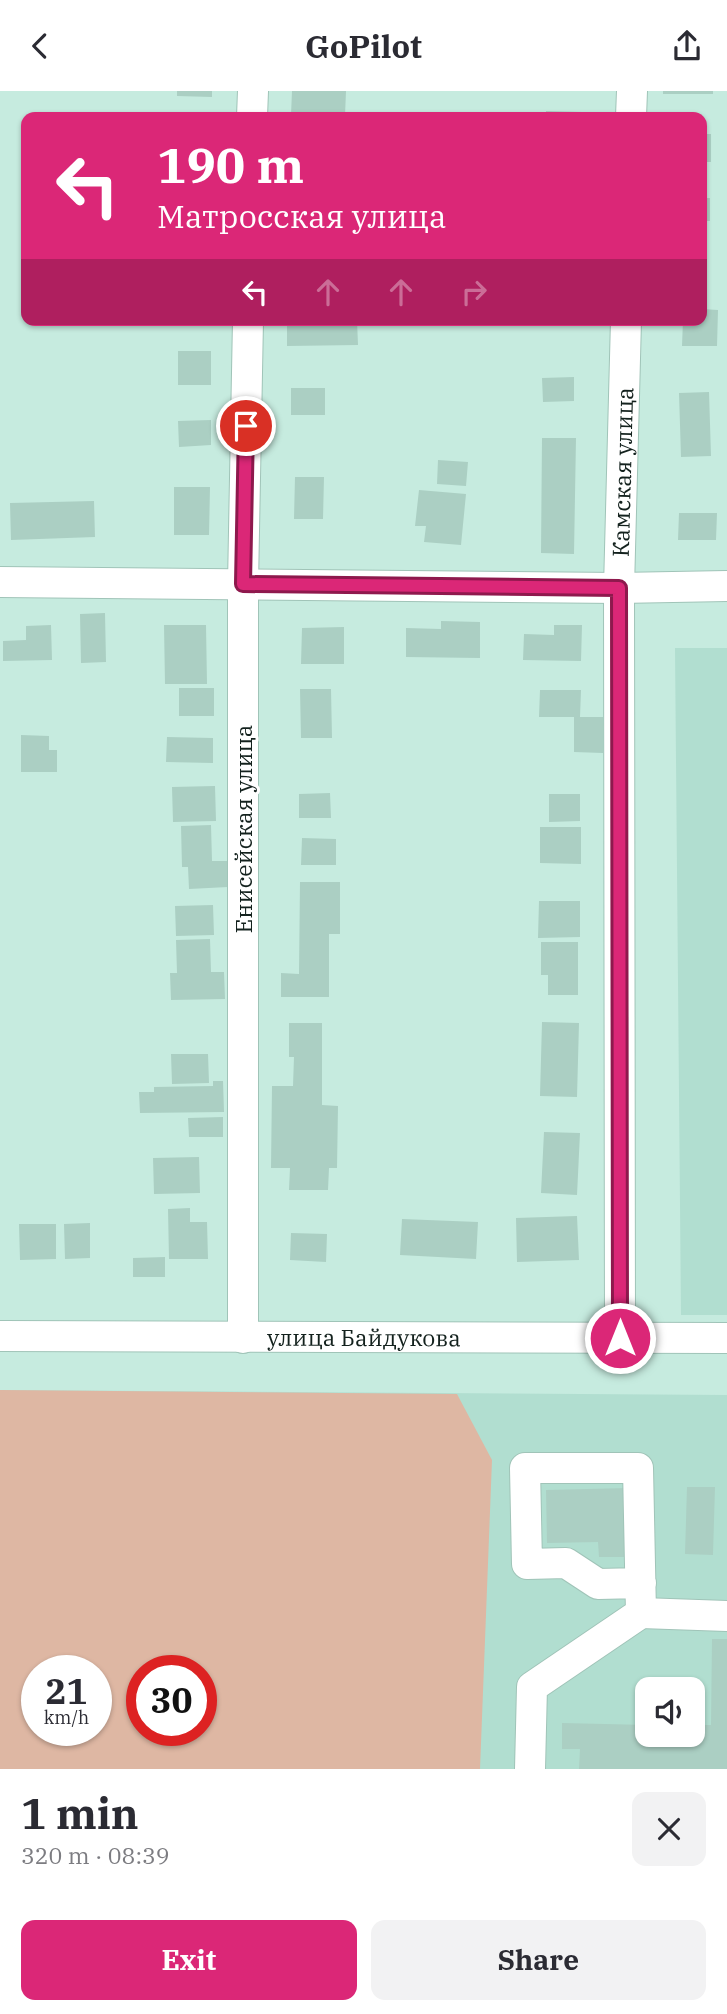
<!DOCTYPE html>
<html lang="en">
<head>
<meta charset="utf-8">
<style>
  :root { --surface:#fff; --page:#f2f2f3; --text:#2b2b33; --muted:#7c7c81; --accent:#db2777 }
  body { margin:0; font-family:"IBM Plex Serif",serif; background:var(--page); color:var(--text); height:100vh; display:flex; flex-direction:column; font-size:26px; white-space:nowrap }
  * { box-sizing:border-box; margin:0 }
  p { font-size:23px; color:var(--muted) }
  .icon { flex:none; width:38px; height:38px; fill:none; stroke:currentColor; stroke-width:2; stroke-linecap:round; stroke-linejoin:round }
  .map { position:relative; height:1678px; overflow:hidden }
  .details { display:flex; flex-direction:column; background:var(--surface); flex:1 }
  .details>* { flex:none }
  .top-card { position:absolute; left:21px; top:21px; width:686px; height:214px; border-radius:14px; box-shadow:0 2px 5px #0004; background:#db2777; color:#fff; overflow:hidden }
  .buttons { position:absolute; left:635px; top:1586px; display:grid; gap:14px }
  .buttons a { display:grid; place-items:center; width:70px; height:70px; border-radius:14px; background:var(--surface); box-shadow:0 2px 5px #0004; font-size:35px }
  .speed { position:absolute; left:21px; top:1564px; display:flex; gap:14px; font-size:35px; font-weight:700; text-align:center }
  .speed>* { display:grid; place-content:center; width:91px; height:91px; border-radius:50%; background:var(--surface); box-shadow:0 2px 5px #0004; line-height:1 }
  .speed small { font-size:18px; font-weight:400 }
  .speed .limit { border:10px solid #d22; background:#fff; color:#111 }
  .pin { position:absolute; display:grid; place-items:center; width:60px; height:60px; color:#fff; margin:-30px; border:4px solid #fff; border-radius:50%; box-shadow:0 2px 7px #0007 }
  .me { position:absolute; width:77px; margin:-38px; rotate:0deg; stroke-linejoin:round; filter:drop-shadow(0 0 5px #0008) }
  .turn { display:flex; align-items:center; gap:24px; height:147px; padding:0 21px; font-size:32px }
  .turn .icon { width:91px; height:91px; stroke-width:2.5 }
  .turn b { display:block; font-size:49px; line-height:60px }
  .lanes { display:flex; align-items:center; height:66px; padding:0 21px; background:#0003; justify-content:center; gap:35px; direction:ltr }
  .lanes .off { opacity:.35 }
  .round { display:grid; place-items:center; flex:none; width:74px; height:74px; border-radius:14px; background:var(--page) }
  .overview { display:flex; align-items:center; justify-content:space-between; height:119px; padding:0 21px }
  h1 { font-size:42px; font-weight:800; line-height:52px }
  .action { display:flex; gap:14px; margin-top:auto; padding:14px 21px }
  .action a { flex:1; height:80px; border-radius:14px; background:var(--accent); color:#fff; font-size:28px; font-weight:800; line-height:80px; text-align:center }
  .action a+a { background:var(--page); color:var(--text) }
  header { display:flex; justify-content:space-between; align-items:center; height:91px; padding:0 21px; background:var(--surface); font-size:32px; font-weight:800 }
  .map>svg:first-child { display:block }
  .built { fill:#b1ded0; fill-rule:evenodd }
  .green { fill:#deb7a3; fill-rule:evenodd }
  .building { fill:#abcfc3 }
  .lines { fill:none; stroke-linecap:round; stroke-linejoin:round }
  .minor-casing { stroke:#a0c4b8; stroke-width:32 }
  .minor { stroke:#fff; stroke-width:30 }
  .route-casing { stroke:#8e194d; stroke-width:18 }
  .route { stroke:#db2777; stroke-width:12 }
  .labels { text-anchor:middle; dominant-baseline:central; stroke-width:6; stroke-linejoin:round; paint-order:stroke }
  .street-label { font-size:23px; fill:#13211d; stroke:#fff }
</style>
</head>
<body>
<header><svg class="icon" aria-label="back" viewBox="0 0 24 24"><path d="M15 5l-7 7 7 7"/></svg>GoPilot<svg class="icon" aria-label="share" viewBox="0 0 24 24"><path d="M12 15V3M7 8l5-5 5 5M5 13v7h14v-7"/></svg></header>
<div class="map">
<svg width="727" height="1678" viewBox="0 0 727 1678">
  <rect width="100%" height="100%" fill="#c6ebdf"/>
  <path class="built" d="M675 557H727V1224H681Z
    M0 1299 727 1304V1678H0ZM37 1580H96V1640H37ZM142 1580H201V1640H142ZM648 1598H693V1643H648Z"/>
  <path class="green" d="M0 1299 457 1303 492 1369 480 1678H0ZM37 1580H96V1640H37ZM142 1580H201V1640H142Z"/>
  <path class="building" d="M177 0H212V6L177 5Z
    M292 0H346L345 25 291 24Z
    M663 0H713V3H663Z
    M546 20 582 21V26H546Z
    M702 43H711V71H702Z
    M702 107H710V130H702Z
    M702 218 718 219 717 255H682L683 229H702Z
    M287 229H357L358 254 287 255Z
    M178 260H211V294H178Z
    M574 286V310L543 311 542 287Z
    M291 297H325V324H291Z
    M709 301 711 365 681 366 679 302Z
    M211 329V354L179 356 178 330Z
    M542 347H576L574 463 541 462Z
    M438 369 468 371 466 395 437 393Z
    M295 386H324L323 428H294Z
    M174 396H210L209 444H174Z
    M419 399 466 403 461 454 424 451 426 435H415Z
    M94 410 95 446 11 449 10 412Z
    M679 422H717L716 449H678Z
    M105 522 106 571 81 572 80 523Z
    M441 530 480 531V567L406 566V537L441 538Z
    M51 534 52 569 3 570V550L26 549V535Z
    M164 534H206L207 593H165Z
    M554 534H582L581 570 523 569 524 543 554 544Z
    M344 536V573H301L302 537Z
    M179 597H214V625H179Z
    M300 598H331L332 647H301Z
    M540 599H581L580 626H603V662L574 661V626H539Z
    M21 644 49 645V659H57V681H21Z
    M167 646 213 647V672L166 671Z
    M215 695 216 730 173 731 172 696Z
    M330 702 331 727H299V703Z
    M549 703H580V730L549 731Z
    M211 734 212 770H227L228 796 189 798 188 776H182L181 735Z
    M540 736H581V773L540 772Z
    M302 747 336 748V774H301Z
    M300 791H340V843H329V906H281V882L299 883Z
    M539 810H580V846L538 847Z
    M213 814 214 844 176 845 175 815Z
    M210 848 211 881H224L225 908 171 909 170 882H177L176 849Z
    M541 851H578V904H548V884H541Z
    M542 931 579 932 577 1006 540 1005Z
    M289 932H322V1014L338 1015 337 1077H329L328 1099H289L290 1077H271L272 995H293L294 966H289Z
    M171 963H208L209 992 172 993Z
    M213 990H223L224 1021 140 1022 139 1001H154V996L213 995Z
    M223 1026V1046H189L188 1027Z
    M544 1041 580 1042 577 1104 541 1102Z
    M199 1066 200 1102 154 1103 153 1067Z
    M190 1117V1131H207L208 1168H169L168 1118Z
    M577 1125 579 1169 517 1171 516 1127Z
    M402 1128 478 1131 476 1168 400 1164Z
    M90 1132V1167L65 1168 64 1133Z
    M19 1133H56V1168L20 1169Z
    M291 1142 327 1143 326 1171 290 1169Z
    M165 1166V1186H133V1167Z
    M687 1396H715L713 1464 685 1463Z
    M629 1397 630 1466H599L598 1451 547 1452 546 1399Z
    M712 1548H727V1678H579L580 1658H562V1632L648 1634V1643H693V1634H711Z"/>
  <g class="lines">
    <defs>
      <g id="minor">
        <path d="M252 26 253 0"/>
        <path d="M631 26 632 0"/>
        <path d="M0 491 619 497 727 495"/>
        <path id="s1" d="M0 1245 727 1247"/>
        <path d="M243 1247V493L248 229"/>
        <path id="s2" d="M620 1247 619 497 626 229"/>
        <path d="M641 1522 727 1525"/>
        <path d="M530 1678 532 1596 641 1522 638 1377H525L527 1473 566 1472 598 1493 641 1492"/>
      </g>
    </defs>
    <use href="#minor" class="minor-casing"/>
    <use href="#minor" class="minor"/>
  </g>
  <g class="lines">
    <defs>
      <path id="route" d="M246 335 243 493 619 497 620 1247"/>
    </defs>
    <use href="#route" class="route-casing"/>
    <use href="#route" class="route"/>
  </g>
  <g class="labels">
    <g class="street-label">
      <text stroke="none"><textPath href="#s2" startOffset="866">Камская улица</textPath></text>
      <text transform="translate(243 738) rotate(-90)">Енисейская улица</text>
      <text stroke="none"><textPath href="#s1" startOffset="364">улица Байдукова</textPath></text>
    </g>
  </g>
</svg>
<div class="buttons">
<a><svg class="icon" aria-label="sound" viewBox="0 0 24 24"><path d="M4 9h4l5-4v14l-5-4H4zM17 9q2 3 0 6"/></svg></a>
</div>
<div class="speed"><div>21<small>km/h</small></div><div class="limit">30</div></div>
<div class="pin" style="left:246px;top:335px;background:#d93025"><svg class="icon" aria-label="arrive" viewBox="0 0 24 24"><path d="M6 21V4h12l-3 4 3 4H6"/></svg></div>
<svg class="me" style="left:620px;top:1247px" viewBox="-20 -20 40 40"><circle r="17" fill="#db2777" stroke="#fff" stroke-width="3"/><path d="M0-11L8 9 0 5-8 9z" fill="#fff"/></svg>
<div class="top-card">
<div class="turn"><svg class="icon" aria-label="left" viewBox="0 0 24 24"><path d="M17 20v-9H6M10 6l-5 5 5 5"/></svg><div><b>190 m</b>Матросская улица</div></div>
<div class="lanes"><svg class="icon" aria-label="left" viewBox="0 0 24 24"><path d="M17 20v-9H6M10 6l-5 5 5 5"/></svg><svg class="icon off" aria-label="ahead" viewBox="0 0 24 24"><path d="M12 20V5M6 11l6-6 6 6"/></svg><svg class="icon off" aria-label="ahead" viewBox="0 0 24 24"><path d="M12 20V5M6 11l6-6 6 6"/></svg><svg class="icon off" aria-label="right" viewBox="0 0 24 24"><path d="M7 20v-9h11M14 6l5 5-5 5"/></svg></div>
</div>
</div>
<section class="details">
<div class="overview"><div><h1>1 min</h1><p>320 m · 08:39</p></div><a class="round"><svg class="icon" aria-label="close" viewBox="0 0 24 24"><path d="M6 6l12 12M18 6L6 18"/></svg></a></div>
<div class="action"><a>Exit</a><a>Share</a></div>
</section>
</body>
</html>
